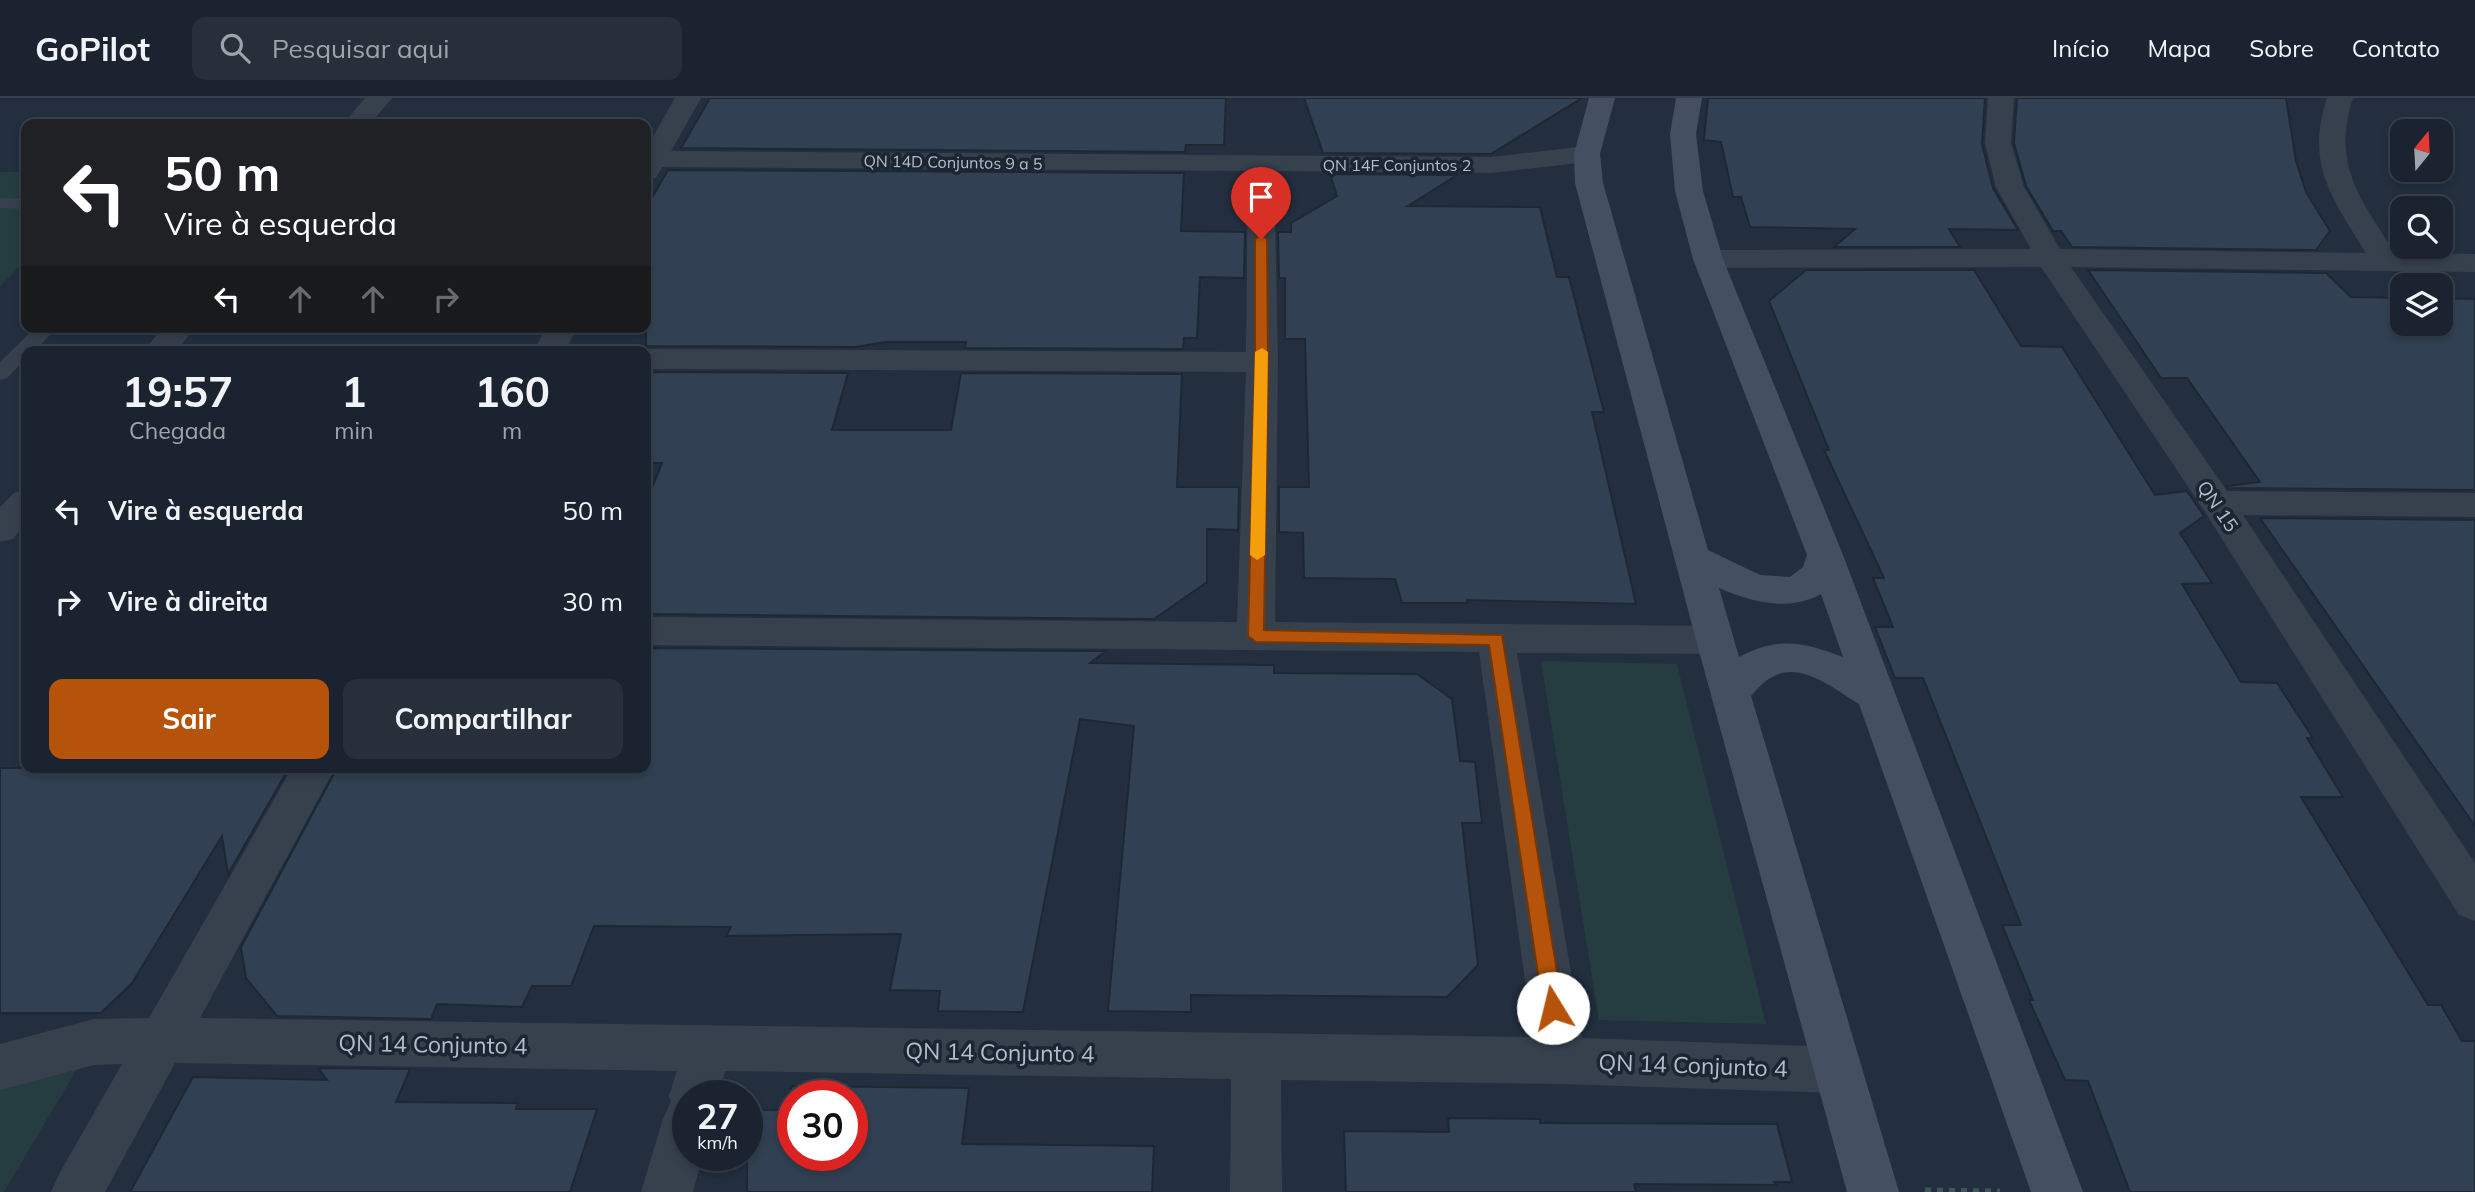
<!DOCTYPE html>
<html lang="pt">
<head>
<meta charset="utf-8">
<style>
  :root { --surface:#1a232f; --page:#272f3b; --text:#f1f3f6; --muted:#9fa4aa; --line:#38404b; --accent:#b45309 }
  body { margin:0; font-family:Mulish,sans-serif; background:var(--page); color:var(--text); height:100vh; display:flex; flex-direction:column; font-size:26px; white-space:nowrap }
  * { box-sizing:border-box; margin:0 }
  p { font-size:23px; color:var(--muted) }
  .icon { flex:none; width:38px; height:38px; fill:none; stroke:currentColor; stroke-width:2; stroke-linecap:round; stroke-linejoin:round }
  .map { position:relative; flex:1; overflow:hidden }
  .drawer { position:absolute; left:21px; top:248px; width:630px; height:427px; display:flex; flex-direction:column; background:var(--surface); border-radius:14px; box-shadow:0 4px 10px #0003,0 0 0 2px var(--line) }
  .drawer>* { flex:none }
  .guide { position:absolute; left:21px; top:21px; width:630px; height:214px; border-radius:14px; box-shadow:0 4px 10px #0003,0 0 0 2px var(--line); background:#202124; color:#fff; overflow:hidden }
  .needle { width:46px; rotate:18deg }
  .controls { position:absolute; left:2390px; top:21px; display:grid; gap:14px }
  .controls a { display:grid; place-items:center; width:63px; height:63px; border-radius:14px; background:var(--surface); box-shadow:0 4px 10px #0003,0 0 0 2px var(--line); font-size:35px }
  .speed { position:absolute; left:672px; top:982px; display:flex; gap:14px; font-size:35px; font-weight:700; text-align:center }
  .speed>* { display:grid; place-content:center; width:91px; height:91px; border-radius:50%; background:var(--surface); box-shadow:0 4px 10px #0003,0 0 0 2px var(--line); line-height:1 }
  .speed small { font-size:18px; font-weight:400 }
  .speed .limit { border:10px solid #d22; background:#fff; color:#111 }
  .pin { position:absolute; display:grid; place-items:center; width:60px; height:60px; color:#fff; margin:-72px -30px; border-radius:50% 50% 50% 0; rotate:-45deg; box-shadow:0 0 7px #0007 }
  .pin .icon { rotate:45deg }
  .me { position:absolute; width:77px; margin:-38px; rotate:351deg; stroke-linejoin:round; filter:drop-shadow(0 0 5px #0008) }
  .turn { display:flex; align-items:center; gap:24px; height:147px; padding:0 28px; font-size:32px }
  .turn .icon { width:91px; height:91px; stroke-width:2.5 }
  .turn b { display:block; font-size:49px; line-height:60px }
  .lanes { display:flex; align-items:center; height:66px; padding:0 28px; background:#0003; justify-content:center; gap:35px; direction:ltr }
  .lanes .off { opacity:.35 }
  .eta { display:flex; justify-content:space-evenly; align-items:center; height:119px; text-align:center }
  .eta b { font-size:42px; font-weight:700; line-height:49px }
  .button { display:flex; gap:14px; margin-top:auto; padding:14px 28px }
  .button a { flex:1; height:80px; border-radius:14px; background:var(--accent); color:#fff; font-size:28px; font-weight:700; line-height:80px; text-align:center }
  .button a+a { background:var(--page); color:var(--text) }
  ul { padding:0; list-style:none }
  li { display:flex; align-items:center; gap:21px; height:91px; padding:0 28px }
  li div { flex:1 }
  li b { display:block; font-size:26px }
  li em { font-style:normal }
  header { display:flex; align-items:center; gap:42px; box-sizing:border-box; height:98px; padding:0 35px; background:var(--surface); border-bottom:2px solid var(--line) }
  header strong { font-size:33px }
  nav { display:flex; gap:38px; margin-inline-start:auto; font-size:24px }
  .search { width:490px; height:63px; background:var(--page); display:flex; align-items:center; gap:18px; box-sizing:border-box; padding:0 24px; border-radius:14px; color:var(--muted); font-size:26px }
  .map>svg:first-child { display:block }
  .green { fill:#253d40 }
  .building { fill:#314153; stroke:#1e2835; stroke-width:2; fill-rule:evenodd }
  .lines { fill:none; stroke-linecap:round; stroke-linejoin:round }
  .path { stroke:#3e5658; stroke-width:5; stroke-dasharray:6 6; stroke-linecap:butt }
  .service { fill:#37414e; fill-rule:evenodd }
  .minor { fill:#37414e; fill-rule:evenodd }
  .tertiary { fill:#37414e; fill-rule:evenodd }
  .secondary { fill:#445062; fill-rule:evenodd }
  .route { fill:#b45309; stroke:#753606; stroke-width:2 }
  .slow { fill:#f59e0b }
  .labels { text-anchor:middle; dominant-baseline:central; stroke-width:7; stroke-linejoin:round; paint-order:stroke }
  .far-street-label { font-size:16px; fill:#b3bcca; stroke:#1c2633 }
  .street-label { font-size:19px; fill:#b3bcca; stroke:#1c2633 }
  .near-street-label { font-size:23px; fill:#b3bcca; stroke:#1c2633 }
</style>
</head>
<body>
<header>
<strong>GoPilot</strong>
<div class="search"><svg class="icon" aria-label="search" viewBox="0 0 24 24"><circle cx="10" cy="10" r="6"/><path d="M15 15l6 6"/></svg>Pesquisar aqui</div>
<nav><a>Início</a><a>Mapa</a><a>Sobre</a><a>Contato</a></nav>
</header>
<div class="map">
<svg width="2475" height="1094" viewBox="0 0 2475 1094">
  <rect width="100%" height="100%" fill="#232f3f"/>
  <path class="green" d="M0 74H26V162L0 188Z
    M1541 563 1677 566 1766 926 1599 922Z
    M87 954 4 1094H0V957Z"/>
  <path class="building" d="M710 0H1226L1224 47H1186L1185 54 681 50Z
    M1304 0H1582L1491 56 1323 55Z
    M1708 0H1985L1982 46 1993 90 2018 132 1949 131 1960 149H1834L1855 131 1750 129 1741 99H1733L1721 44 1704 42Z
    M2017 0H2286L2296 63 2306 94 2330 133 2316 152 2072 149 2061 133H2053L2026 88 2014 45Z
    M668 72 1184 75 1181 133 1245 134 1244 180 1200 179 1197 240H1184L1183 251 965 250 966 244H886L855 249 646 248V110Z
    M1330 76 1457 77 1408 108 1540 109 1557 179H1569L1604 314H1592L1636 506 1467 502 1468 505H1402L1395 481 1304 480 1303 435 1279 434V389H1309L1305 241H1285V180H1279L1278 134H1291V125L1337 98Z
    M1806 172H1974L2021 248 2062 249 2155 397 2187 393 2204 418 2180 435 2212 485 2182 486 2241 584 2277 585 2313 640H2307L2343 699H2301L2428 907H2441L2462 943H2475V1094H2130L2088 983 2065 982 2029 902H2033L2002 827H2021L1923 580H1895L1875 529H1893L1873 480H1884L1824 352H1829L1769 203Z
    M2088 172 2326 175 2351 199 2403 200V226H2441V200L2475 201V392L2228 390 2227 388 2260 384 2187 280H2161Z
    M646 274 848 275 832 332H951L961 275 1182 276 1177 389H1239L1238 432 1207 431V484L1154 521 646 516V404L662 365H646Z
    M2260 420 2475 422V728Z
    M646 550 1106 553 1090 565 1274 567V575L1417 576 1452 601 1460 663 1475 664 1482 725H1462L1478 867 1447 899 1191 897V914L1108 913 1134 628 1080 621 1023 914 938 913 940 893 890 892 901 836 726 838 731 829 594 828 571 888H532L522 909 437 906 431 921 277 918 246 880 241 849 337 670H646Z
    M0 670H289L228 776 222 738 132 885 101 915H0Z
    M318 970 410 971 396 1004 518 1005 516 1011H597L570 1094H130L193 979 327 982Z
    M792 988 969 990 962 1046 1154 1048 1152 1094H747V1012H785ZM793 998H852V1057H793Z
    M1448 1020 1540 1021V1025L1777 1026 1792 1084H1774L1776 1087 1634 1086 1636 1094H1346L1344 1033 1449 1034Z"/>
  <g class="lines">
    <path class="path" d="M1925 1092 2000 1093"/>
    <path class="service" d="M0 100 26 101V111L0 110Z
      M36 229H57L34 254H26V261L7 280 0 282V264Z"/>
    <path class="minor" d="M675 0H701L671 53 1491 59 1587 48 1596 50 1600 56 1596 62 1587 64 1491 75 1274 73 1278 264 1275 524 1715 528 1729 532 1734 542 1729 552 1715 556 1517 555 1582 940 1837 949 1854 955 1861 972 1854 989 1837 995 1561 986 1281 982 1282 1094H1230L1231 981 725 973 719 998H688V1057H703L693 1094H641L663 1021 671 1003 669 998 677 973 175 965 105 1094H51L59 1076 122 966 94 967 0 992V946L94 921 149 920 292 670H335L200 920 1533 939 1479 554 646 547V519L1237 524 1246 274 646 271V254H636L646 251 1246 254 1248 73 662 69 656 80 646 82V51Z
      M1988 0H2014L2011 45 2024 89 2060 151 2366 155C2332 100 2305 66 2327 0H2353C2331 67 2361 101 2395 155L2475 156V174L2071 169 2227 393 2475 395V419L2243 417 2475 765V823L2459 817 2205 414 2041 169 1708 170 1698 167 1693 161 1698 155 1708 152 2031 151 1996 89 1985 45Z
      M547 229H577L565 254H533Z"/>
    <path class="tertiary" d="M365 0H392L370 26H343Z
      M163 229H195L176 254H143Z
      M26 391V425L13 441 0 444V409L14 395Z"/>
    <path class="secondary" d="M1589 0H1615L1600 56 1603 85 1708 452 1760 477 1790 479 1803 469 1807 457 1693 161 1675 93 1670 36 1676 0H1702L1696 36 1703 93 1723 161 1843 457 2083 1094H2031L1859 606C1820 582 1787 552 1751 598L1899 1094H1847L1696 542 1575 85 1574 56ZM1719 490C1751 504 1788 514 1821 496L1843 559C1804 544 1778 538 1739 559Z"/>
  </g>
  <path class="route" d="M1261 137 1267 141 1268 264 1264 532 1502 537 1563 910 1560 917 1553 919 1546 917 1543 910 1489 547 1256 544 1248 538 1255 264V141Z"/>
  <path class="slow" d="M1262 250 1268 254 1265 457 1257 462 1250 457 1255 254Z"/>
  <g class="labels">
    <g class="far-street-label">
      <text transform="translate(953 64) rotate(1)">QN 14D Conjuntos 9 a 5</text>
      <text x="1397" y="67">QN 14F Conjuntos 2</text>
    </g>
    <g class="street-label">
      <text transform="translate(2218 408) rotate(56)">QN 15</text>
    </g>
    <g class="near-street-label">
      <text transform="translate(433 946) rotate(1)">QN 14 Conjunto 4</text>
      <text transform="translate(1000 954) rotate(1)">QN 14 Conjunto 4</text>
      <text transform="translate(1693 967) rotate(2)">QN 14 Conjunto 4</text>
    </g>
  </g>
</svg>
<div class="controls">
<a><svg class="needle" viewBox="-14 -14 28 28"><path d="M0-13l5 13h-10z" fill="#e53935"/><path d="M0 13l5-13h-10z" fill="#9fa4aa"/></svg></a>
<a><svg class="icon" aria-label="search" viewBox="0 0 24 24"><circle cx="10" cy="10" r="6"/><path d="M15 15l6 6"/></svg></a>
<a><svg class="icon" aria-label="layers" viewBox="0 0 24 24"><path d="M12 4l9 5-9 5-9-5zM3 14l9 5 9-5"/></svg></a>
</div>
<div class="speed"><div>27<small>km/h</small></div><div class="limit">30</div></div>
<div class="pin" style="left:1261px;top:141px;background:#d93025"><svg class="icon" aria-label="arrive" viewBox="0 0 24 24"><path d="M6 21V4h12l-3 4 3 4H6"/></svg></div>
<svg class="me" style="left:1553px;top:910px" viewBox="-20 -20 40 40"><circle r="19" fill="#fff"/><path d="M0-13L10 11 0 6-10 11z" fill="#b45309"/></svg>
<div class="guide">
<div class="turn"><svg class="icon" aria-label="left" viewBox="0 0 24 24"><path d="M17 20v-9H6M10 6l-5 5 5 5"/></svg><div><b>50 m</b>Vire à esquerda</div></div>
<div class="lanes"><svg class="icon" aria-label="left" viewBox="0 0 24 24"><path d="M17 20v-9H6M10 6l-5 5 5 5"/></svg><svg class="icon off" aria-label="ahead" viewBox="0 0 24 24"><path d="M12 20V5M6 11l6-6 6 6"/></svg><svg class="icon off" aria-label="ahead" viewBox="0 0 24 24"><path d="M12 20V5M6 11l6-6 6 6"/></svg><svg class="icon off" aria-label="right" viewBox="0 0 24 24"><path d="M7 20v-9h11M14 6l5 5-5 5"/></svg></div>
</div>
<section class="drawer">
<div class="eta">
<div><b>19:57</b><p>Chegada</p></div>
<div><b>1</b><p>min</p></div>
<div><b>160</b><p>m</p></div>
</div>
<ul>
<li><svg class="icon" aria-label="left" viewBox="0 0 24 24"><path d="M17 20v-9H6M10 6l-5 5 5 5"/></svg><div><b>Vire à esquerda</b></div><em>50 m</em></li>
<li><svg class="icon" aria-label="right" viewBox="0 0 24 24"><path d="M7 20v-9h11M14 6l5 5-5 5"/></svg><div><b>Vire à direita</b></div><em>30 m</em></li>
</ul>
<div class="button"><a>Sair</a><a>Compartilhar</a></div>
</section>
</div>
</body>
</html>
